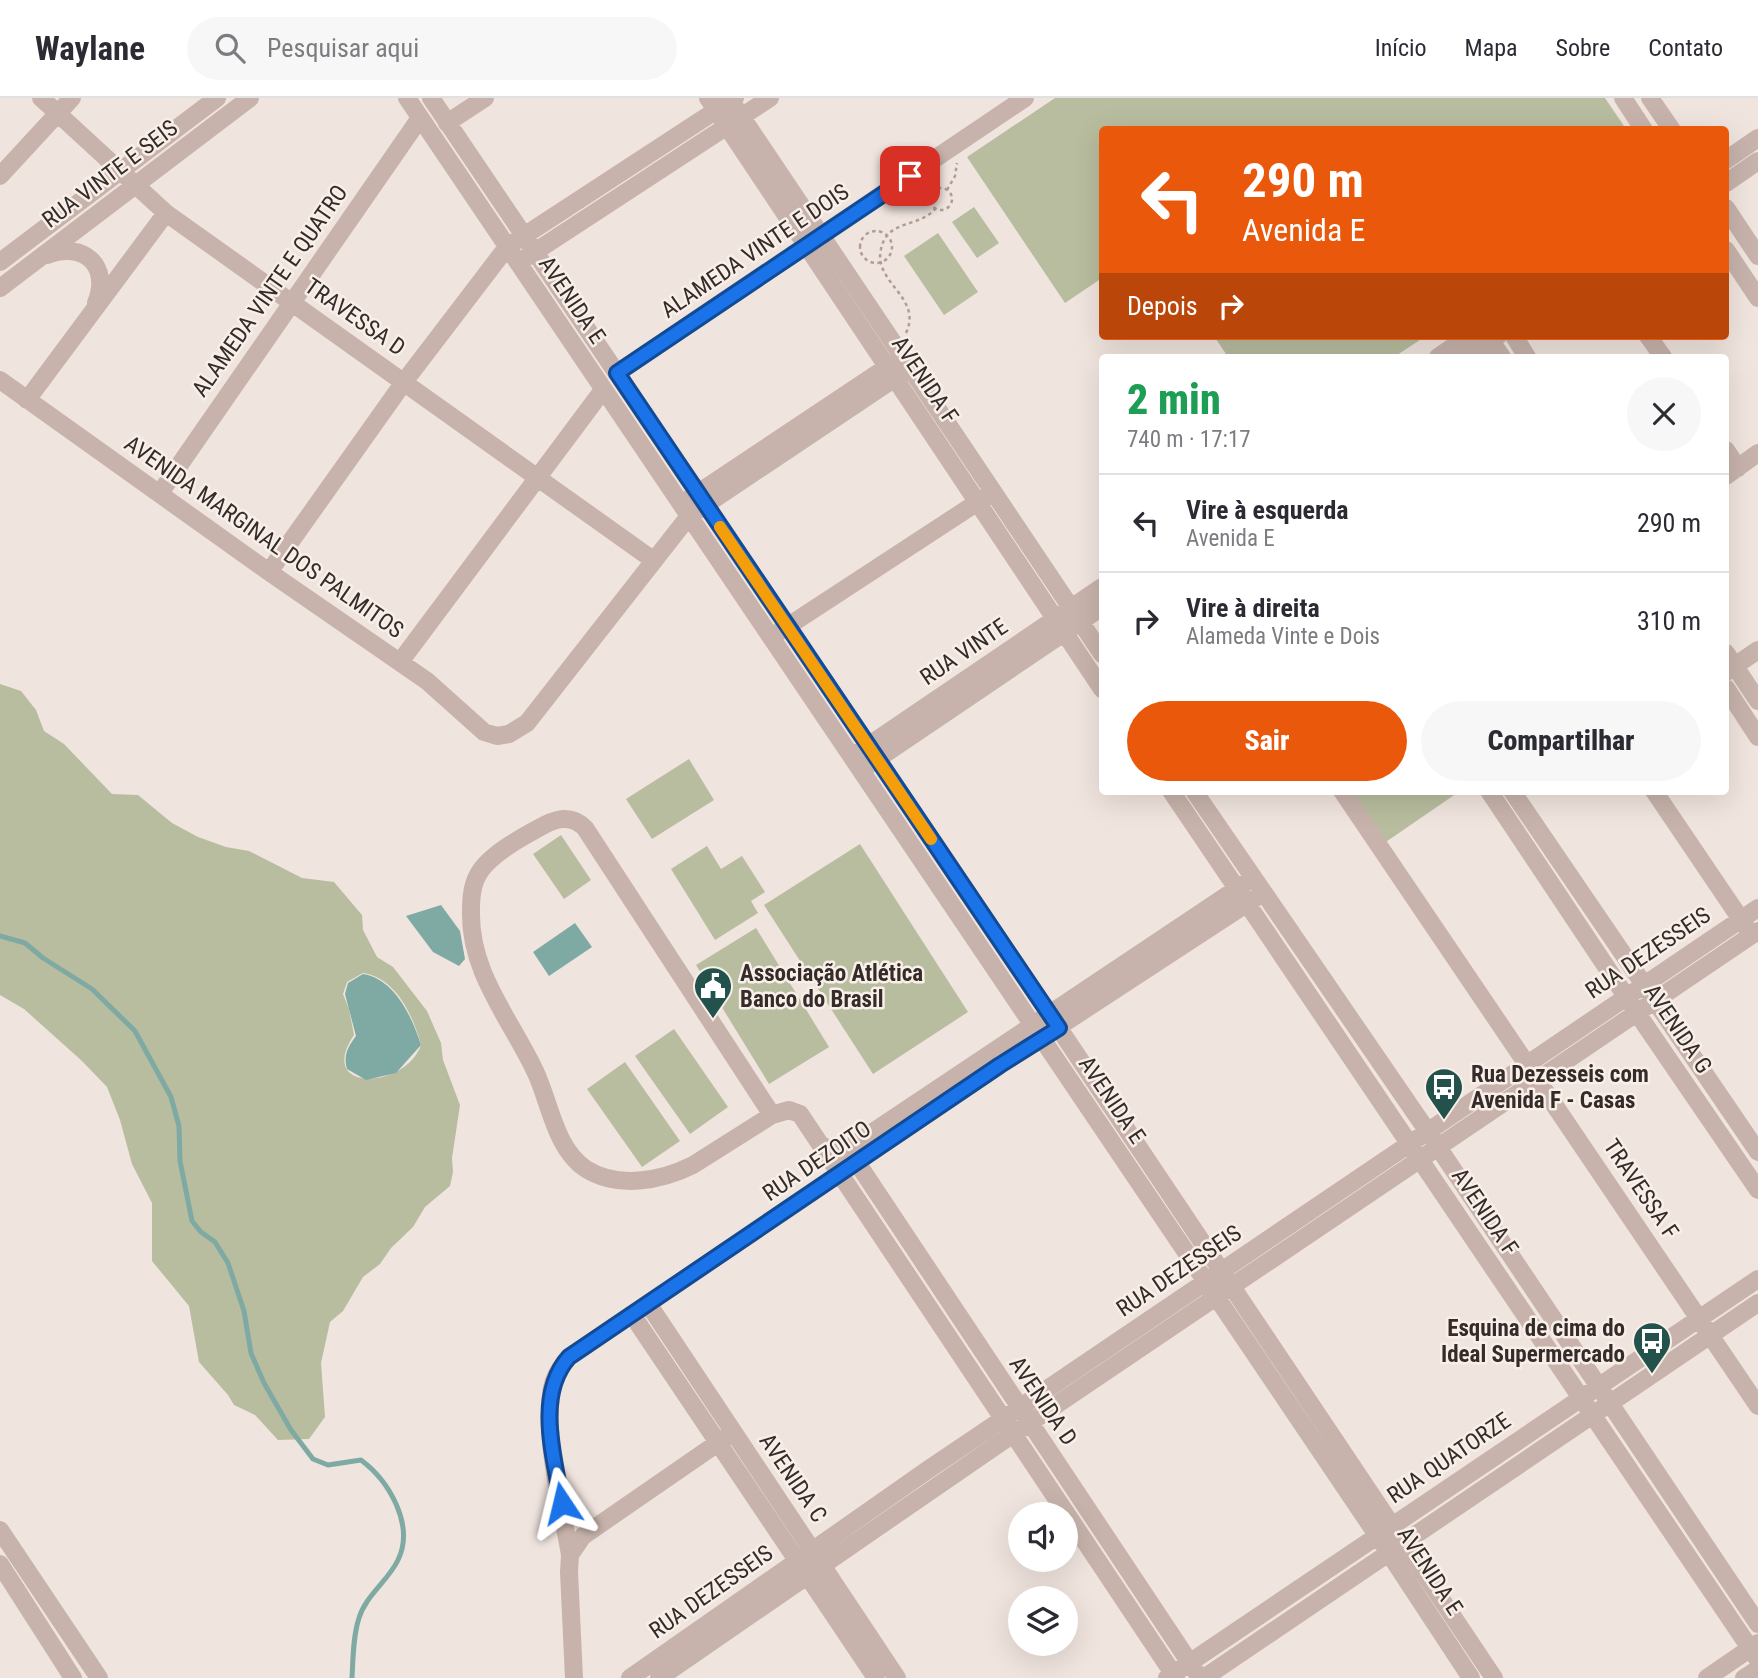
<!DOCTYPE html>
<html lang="pt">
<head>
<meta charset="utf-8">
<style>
  :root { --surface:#fff; --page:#f7f7f7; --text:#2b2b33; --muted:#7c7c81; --line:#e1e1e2; --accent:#ea580c }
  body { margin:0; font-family:"Roboto Condensed",sans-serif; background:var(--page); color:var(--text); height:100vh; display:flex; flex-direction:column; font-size:26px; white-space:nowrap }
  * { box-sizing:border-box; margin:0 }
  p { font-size:23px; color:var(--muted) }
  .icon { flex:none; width:38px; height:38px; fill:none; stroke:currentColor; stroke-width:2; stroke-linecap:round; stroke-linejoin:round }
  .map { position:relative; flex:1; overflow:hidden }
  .panel { position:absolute; left:1099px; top:256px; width:630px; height:441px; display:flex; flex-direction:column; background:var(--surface); border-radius:7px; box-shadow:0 7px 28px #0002 }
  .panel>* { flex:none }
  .top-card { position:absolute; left:1099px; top:28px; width:630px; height:214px; border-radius:7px; box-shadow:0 7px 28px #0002; background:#ea580c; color:#fff; overflow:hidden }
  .tools { position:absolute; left:1008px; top:1404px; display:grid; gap:14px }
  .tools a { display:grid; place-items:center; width:70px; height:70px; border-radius:50%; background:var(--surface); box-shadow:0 7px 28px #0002; font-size:35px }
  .pin { position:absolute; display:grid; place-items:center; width:60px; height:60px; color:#fff; margin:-30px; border-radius:14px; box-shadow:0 4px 10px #0006 }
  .me { position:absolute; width:77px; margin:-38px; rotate:350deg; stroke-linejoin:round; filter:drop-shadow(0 0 5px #0008) }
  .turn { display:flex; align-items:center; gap:24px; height:147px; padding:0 28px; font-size:32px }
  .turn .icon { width:91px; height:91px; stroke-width:2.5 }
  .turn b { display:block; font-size:49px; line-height:60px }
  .then { display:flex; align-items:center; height:66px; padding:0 28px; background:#0003; gap:14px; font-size:26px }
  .round { display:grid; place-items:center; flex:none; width:74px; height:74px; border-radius:37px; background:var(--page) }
  .overview { display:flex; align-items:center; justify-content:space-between; height:119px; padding:0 28px }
  h1 { font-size:42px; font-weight:800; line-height:52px; color:#1e9e55 }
  .cta { display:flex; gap:14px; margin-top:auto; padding:14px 28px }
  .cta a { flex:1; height:80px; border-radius:42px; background:var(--accent); color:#fff; font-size:28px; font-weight:800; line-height:80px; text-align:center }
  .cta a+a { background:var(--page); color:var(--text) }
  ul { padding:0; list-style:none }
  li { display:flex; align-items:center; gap:21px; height:98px; padding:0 28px; border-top:2px solid var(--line) }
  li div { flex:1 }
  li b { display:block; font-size:26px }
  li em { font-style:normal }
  header { display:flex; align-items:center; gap:42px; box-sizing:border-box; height:98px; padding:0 35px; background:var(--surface); border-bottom:2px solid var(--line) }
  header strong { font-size:33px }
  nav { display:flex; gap:38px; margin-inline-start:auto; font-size:24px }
  .search { width:490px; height:63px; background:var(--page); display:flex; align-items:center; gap:18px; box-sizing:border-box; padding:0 24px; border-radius:38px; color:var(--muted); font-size:26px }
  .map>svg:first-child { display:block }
  .green { fill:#b8bd9f; fill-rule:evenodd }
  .water { fill:#7faaa4 }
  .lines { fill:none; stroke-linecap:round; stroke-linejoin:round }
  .stream { stroke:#7faaa4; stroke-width:5 }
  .path { stroke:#b29d95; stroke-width:2.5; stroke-dasharray:3.5 3.5; stroke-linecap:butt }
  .minor { stroke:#c7b3ab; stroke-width:18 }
  .route-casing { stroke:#114b97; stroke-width:18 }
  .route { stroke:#1a73e8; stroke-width:12 }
  .slow { stroke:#f59e0b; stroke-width:12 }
  .labels { text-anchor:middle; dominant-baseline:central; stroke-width:5; stroke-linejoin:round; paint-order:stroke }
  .street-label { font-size:23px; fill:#352b29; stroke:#f8efe9 }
  .poi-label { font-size:23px; font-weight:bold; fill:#352b29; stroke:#f8efe9; text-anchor:start }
</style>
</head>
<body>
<header>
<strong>Waylane</strong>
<div class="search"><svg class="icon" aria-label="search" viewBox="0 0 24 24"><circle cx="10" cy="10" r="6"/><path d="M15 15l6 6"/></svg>Pesquisar aqui</div>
<nav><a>Início</a><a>Mapa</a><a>Sobre</a><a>Contato</a></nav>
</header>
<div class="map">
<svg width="1758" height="1580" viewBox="0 0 1758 1580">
  <rect width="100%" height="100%" fill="#f0e4de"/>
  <path class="green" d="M1055 0H1605L1626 31 1102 32V180L1065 205 967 59Z
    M974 109 999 145 977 160 952 124Z
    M938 135 978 194 944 217 904 158Z
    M1214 238H1426L1394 259H1228Z
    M0 586 21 593 36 612 44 633 64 646 112 696 138 697 172 725 198 739 226 749 249 753 302 780 334 784 362 817 363 832 377 859 393 869 427 913 441 945 443 962 460 1007 452 1060 453 1074 450 1088 425 1109 413 1129 391 1150 380 1166 363 1179 343 1213 330 1224 321 1265 325 1319 309 1341 278 1342 255 1317 234 1307 228 1297 199 1264 189 1208 152 1163V1105L132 1066 120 1022 107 989 82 963 24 911 0 897ZM363 875C396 880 413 917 421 947 405 992 315 995 354 937L349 911 343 896 347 884Z
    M689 661 714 702 652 741 626 701Z
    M1343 693H1460L1380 748Z
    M561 737 591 782 564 801 533 756Z
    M860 746 968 914 873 976 764 807Z
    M707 748 721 771 742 758 765 794 751 803 758 815 715 842 671 771Z
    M756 830 829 949 769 986 696 867Z
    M674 931 728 1009 690 1036 635 958Z
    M625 964 680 1043 642 1069 587 991Z"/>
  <path class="water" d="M441 807 460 833 465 861 459 868 433 854 406 818Z
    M575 825 592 849 549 878 533 854Z
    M363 876C395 881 412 919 421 947L396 975 366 982 347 971C343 957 348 949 356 938L345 896 348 885Z"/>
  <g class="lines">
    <path class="stream" d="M0 838 25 845 43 860 92 891 135 933 171 999 179 1028 180 1063 192 1123 201 1134 215 1144 228 1165 244 1213 251 1255 264 1285 291 1332 313 1361 328 1367 361 1362C389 1383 415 1427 398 1462 388 1483 366 1497 359 1520 353 1538 353 1561 352 1580"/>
    <path class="path" d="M930 101a11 11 0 1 1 22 0a11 11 0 1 1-22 0Z
      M947 92 955 78 957 65
      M860 149a16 16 0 1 1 32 0a16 16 0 1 1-32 0Z
      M906 235C923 199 873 185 881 151 887 121 919 130 935 111"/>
    <path class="minor" d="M41 0 166 115 653 462
      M407 0 1377 1437 1471 1580
      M431 0 1050 917 1494 1580
      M708 0 1102 591
      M729 0 1102 556
      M1623 0 1644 32
      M1650 0 1672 32
      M447 25 485 0
      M1726 62 1758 40
      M0 78 72 0
      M1726 85 1758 63
      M1726 110 1758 158
      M1726 152 1758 200
      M47 157C84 143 111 168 96 205
      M527 159 770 0
      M0 164 217 0
      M0 190 250 0
      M1514 238 1527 259
      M1648 238 1663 259
      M1491 243 1502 259
      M1438 259 1469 238
      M1467 259 1498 238
      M617 275 1025 0
      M0 282 269 474 427 583 484 634 497 638 509 636 527 625 689 418 910 270
      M27 302 166 115
      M1726 352 1738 370
      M1726 378 1758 355
      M160 395 420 20
      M689 401 896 263
      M269 474 404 284 507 149 735 0
      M779 534 987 398
      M1726 555 1758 603
      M400 564 603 292
      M1726 574 1758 552
      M1726 590 1758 639
      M859 654 1102 489
      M867 668 1102 509
      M1171 693 1758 1562
      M1194 693 1428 1034 1758 1526
      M1342 693 1758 1308
      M1489 693 1637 915 1758 1092
      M1512 693 1758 1054
      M1654 693 1746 829
      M772 1017 585 730C570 715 554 721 537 731 519 741 499 752 485 767 473 780 471 795 471 812 469 874 510 920 535 973 550 1004 555 1051 586 1071 618 1091 661 1083 693 1067L772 1017 789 1012 800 1016 1176 1580
      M820 1046 827 1050 848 1051 1196 1574
      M840 1056 1244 786
      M649 1207 897 1580
      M633 1218 876 1580
      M0 1432 99 1580
      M570 1457 583 1438 725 1340
      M0 1466 73 1580
      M574 1580 569 1474 570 1457C562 1410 545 1344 551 1297 552 1282 559 1270 569 1259L1000 967 1263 795
      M630 1580 929 1371 1758 810
      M659 1580 997 1347 1758 833
      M1167 1580 1758 1181
      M1204 1580 1758 1205
      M1707 1580 1758 1545
      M1744 1580 1758 1571"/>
  </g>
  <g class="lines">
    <defs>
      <path id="route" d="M562 1405C554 1359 535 1297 569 1259L1000 967 1059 930 617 275 910 78"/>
    </defs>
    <use href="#route" class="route-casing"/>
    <use href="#route" class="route"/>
    <path class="slow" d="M720 429 931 741"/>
  </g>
  <defs>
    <symbol id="civic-pin" viewBox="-11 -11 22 30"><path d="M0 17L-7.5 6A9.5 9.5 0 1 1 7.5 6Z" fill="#23524d" stroke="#f8efe9"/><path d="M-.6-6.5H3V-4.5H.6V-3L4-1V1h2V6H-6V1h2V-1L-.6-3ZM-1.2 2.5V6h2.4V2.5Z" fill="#fff"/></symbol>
    <symbol id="bus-pin" viewBox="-11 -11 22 30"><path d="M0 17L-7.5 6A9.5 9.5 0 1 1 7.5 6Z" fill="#23524d" stroke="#f8efe9"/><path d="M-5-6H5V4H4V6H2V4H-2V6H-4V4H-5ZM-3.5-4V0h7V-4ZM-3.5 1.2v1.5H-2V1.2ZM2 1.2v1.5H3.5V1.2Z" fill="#fff"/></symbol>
  </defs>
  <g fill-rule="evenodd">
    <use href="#civic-pin" x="691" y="866" width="44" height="60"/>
    <use href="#bus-pin" x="1422" y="967" width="44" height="60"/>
    <use href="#bus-pin" x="1630" y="1221" width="44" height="60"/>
  </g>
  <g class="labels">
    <g class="street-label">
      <text transform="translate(110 76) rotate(-37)">RUA VINTE E SEIS</text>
      <text transform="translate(755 153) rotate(-34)">ALAMEDA VINTE E DOIS</text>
      <text transform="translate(270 193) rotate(-55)">ALAMEDA VINTE E QUATRO</text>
      <text transform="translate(572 202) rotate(56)">AVENIDA E</text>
      <text transform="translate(355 219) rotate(35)">TRAVESSA D</text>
      <text transform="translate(925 282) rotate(56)">AVENIDA F</text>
      <text transform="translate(264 439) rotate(35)">AVENIDA MARGINAL DOS PALMITOS</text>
      <text transform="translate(964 554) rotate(-34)">RUA VINTE</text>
      <text transform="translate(1648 855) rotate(-34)">RUA DEZESSEIS</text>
      <text transform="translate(1678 931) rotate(56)">AVENIDA G</text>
      <text transform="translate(1112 1002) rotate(56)">AVENIDA E</text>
      <text transform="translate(817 1063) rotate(-34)">RUA DEZOITO</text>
      <text transform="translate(1641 1091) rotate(56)">TRAVESSA F</text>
      <text transform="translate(1485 1114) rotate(56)">AVENIDA F</text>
      <text transform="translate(1179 1173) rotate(-34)">RUA DEZESSEIS</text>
      <text transform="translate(1043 1303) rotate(56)">AVENIDA D</text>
      <text transform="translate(1449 1360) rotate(-34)">RUA QUATORZE</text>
      <text transform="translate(793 1380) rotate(56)">AVENIDA C</text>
      <text transform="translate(1430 1473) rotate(57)">AVENIDA E</text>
      <text transform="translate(711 1494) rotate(-35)">RUA DEZESSEIS</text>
    </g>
    <g class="poi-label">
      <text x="740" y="875">Associação Atlética<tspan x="740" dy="26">Banco do Brasil</tspan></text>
      <text x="1471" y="976">Rua Dezesseis com<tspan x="1471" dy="26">Avenida F - Casas</tspan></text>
      <text x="1625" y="1230" text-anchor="end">Esquina de cima do<tspan x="1625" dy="26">Ideal Supermercado</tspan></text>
    </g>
  </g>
</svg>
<div class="tools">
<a><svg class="icon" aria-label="sound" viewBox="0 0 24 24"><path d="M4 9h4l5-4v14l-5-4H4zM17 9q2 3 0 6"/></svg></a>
<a><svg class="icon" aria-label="layers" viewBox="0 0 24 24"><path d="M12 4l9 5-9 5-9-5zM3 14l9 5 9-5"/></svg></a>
</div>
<div class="pin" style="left:910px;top:78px;background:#d93025"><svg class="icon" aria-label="arrive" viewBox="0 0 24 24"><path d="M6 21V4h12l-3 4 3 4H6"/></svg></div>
<svg class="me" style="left:562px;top:1405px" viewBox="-20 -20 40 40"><path d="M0-17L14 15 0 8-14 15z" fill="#1a73e8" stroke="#fff" stroke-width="4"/></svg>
<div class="top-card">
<div class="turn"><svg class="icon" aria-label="left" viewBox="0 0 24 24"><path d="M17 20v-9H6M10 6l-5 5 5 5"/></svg><div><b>290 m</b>Avenida E</div></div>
<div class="then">Depois<svg class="icon" aria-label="right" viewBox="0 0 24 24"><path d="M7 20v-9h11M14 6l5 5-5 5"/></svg></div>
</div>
<section class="panel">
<div class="overview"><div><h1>2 min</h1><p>740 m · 17:17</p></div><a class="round"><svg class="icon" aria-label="close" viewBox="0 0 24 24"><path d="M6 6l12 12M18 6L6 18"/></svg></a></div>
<ul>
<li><svg class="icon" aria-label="left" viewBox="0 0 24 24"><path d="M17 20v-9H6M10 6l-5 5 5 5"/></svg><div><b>Vire à esquerda</b><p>Avenida E</p></div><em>290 m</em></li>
<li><svg class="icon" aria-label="right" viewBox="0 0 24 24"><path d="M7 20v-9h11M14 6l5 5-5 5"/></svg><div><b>Vire à direita</b><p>Alameda Vinte e Dois</p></div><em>310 m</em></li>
</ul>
<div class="cta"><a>Sair</a><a>Compartilhar</a></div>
</section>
</div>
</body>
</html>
